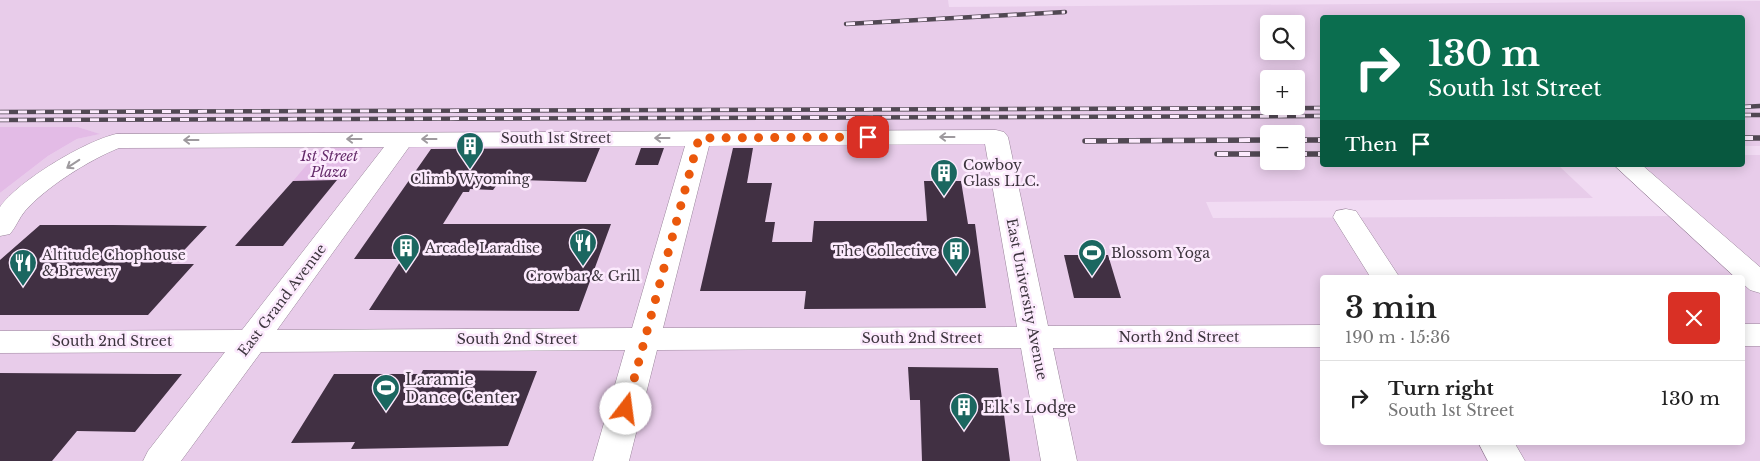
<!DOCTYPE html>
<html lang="en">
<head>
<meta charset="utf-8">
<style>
  :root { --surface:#fff; --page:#f2f2f2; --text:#222; --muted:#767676; --line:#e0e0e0 }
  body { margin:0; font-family:"Libre Baskerville",serif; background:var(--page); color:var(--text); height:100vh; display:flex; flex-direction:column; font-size:19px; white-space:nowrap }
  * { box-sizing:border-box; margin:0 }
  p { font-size:16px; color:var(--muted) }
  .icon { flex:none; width:28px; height:28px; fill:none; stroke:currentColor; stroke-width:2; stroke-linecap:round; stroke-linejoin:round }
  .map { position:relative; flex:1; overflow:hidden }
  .drawer { position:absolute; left:1320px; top:275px; width:425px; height:170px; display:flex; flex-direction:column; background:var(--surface); border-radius:5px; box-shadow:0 2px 12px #0003 }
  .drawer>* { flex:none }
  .banner { position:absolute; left:1320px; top:15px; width:425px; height:152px; border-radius:5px; box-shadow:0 2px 12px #0003; background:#0b6e4f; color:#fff; overflow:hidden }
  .buttons { position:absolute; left:1260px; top:15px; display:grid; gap:10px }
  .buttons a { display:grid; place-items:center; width:45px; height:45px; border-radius:5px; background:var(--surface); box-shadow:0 2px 12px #0003; font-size:25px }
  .pin { position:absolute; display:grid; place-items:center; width:42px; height:42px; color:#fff; margin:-21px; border-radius:10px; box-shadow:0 2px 8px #0006 }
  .me { position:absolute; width:55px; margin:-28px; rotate:15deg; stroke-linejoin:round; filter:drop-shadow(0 0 4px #0008) }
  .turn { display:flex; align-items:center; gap:18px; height:105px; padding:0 25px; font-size:22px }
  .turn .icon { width:65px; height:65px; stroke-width:2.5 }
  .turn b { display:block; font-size:35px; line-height:42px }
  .then { display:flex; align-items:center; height:48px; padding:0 25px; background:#0003; gap:10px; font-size:19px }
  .round { display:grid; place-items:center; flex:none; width:52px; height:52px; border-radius:5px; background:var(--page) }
  .summary { display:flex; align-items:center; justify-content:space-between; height:85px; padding:0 25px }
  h1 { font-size:30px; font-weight:600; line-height:38px }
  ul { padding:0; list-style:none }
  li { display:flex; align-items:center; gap:15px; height:75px; padding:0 25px; border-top:1px solid var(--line) }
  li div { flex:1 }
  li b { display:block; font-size:19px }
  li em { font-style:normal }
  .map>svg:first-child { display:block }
  .built { fill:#e8ccea; fill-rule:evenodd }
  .green { fill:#e3bbe6 }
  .building { fill:#413043 }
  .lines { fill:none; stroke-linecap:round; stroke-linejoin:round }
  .minor-casing { stroke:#99849a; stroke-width:1 }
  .minor { fill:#fff; fill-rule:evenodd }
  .rail-far1-casing { stroke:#514853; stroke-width:4.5 }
  .rail-casing { stroke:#514853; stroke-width:5.5 }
  .rail-far1 { stroke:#fceafd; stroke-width:3; stroke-dasharray:9; stroke-linecap:butt }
  .rail { stroke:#fceafd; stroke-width:4; stroke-dasharray:11; stroke-linecap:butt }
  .oneway { stroke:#9e9a9e }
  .route { stroke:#ea580c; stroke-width:9; stroke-dasharray:0 16.2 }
  .labels { text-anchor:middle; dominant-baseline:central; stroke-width:5; stroke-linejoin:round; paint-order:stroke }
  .street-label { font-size:14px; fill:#3c343d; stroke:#fceafd }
  .park-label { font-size:14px; font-style:italic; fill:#642a69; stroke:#fceafd }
  .poi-label { font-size:14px; fill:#3c343d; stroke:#fceafd; text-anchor:start }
  .near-poi-label { font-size:16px; fill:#3c343d; stroke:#fceafd; text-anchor:start }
</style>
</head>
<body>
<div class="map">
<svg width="1760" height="461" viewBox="0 0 1760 461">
  <rect width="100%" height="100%" fill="#f1dbf3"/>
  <path class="built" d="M0 0H948L949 7 1760 1V146H1743L1742 18H1322V165H1558L1593 198 1206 202 1213 218 1683 216 1627 165H1742L1743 155H1760V461H0V193L48 156 77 139 99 134 78 127H0ZM1269 24H1296V51H1269ZM1269 79H1296V106H1269ZM1269 134H1296V161H1269ZM1322 278H1742V442H1322Z"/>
  <path class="green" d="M0 127H78L100 134 77 139 48 156 0 193Z
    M322 147H363L337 181H293Z"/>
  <path class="building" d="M600 148 586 182 520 180 517 186H496L493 190 470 189 469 192H463L443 224H611L579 311 369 310 402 259H354L431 149Z
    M641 148H664L658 165H635Z
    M733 148H753L747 183H772L765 222H775L772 242H812L814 221H927L924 181H961L968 224H975L986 308 804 309 806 291H700Z
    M337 180 283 246H235L293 181Z
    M40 225H113L207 226 171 264H194L148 315H0V260Z
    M1064 255H1108L1121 298H1074Z
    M908 367 998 368 1010 461H922L920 400H910Z
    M423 370 537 371 508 446 351 449 355 442 291 443 334 374H421Z
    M0 373 155 374H182L135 432 77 431 52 461H0Z"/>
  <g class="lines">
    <defs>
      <path id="minor" d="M996 130 1004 132 1008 137 1048 326 1322 325V347L1053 348 1077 461H1041L1021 348 657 350 629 461H593L625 350 261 352 181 461H143L148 451 225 352 0 353V331L242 330 384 147 119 148C89 160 46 187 25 211 19 218 16 227 10 234L0 236V207C18 181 85 141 116 134ZM985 144 1017 327 663 328 709 146ZM685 146 632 328 277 330 409 147Z
        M1614 165H1642L1760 267V293L1750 290 1742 283V278H1736Z
        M1346 209 1356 211 1400 278H1371L1333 217 1336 211Z
        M1742 324H1760V346H1742Z
        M1478 442H1514L1525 461H1488Z"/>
    </defs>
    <use href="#minor" class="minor-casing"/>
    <use href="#minor" class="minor"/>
    <defs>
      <path id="rail-far1" d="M846 24 1065 12
        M1742 107 1760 106
        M0 112 1322 108
        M1742 115H1760
        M0 120 1322 116"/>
      <path id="rail" d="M1742 138H1760
        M1296 140H1322
        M1085 141 1269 140
        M1217 154H1269
        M1296 154H1322"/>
    </defs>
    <use href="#rail-far1" class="rail-far1-casing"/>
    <use href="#rail" class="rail-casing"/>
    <use href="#rail-far1" class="rail-far1"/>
    <use href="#rail" class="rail"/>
  </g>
  <defs><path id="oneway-shaft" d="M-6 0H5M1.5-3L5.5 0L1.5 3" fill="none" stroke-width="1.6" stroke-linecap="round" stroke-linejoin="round" transform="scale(1.25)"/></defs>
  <g class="oneway">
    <use href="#oneway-shaft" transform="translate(947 137) rotate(180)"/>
    <use href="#oneway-shaft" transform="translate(662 138) rotate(180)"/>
    <use href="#oneway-shaft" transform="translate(354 139) rotate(180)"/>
    <use href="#oneway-shaft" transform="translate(429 139) rotate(180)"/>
    <use href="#oneway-shaft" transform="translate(191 140) rotate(180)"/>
    <use href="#oneway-shaft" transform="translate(73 164) rotate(147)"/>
  </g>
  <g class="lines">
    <path class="route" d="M626 409 699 138 868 137"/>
  </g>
  <defs>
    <symbol id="building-pin" viewBox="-11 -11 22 30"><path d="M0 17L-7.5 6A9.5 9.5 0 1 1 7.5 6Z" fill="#1b6760" stroke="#fceafd"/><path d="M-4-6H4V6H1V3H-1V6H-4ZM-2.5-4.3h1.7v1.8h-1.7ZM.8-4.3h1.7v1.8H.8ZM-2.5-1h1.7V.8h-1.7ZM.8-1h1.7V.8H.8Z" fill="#fff"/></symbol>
    <symbol id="restaurant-pin" viewBox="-11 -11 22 30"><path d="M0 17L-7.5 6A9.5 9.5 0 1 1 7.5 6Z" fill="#1b6760" stroke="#fceafd"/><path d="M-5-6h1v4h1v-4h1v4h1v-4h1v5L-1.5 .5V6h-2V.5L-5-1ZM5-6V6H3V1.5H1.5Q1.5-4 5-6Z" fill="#fff"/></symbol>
    <symbol id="stadium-pin" viewBox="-11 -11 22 30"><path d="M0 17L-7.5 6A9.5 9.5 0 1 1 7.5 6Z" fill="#1b6760" stroke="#fceafd"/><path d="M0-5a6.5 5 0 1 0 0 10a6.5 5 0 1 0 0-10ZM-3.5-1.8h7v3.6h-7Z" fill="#fff"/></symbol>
  </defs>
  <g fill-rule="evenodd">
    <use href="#building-pin" x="454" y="130" width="32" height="43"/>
    <use href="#building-pin" x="928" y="157" width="32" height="43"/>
    <use href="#restaurant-pin" x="567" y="227" width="32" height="43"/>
    <use href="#building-pin" x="390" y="232" width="32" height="43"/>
    <use href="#building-pin" x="940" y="235" width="32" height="43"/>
    <use href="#stadium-pin" x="1076" y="237" width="32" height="43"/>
    <use href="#restaurant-pin" x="7" y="247" width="32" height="43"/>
    <use href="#stadium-pin" x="370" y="372" width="32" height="43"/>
    <use href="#building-pin" x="948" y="391" width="32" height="43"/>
  </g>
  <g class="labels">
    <g class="street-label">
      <text x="556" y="138">South 1st Street</text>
      <text transform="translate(1027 299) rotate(79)">East University Avenue</text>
      <text transform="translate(282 300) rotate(-53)">East Grand Avenue</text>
      <text x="1179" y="337">North 2nd Street</text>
      <text x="922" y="338">South 2nd Street</text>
      <text x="517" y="339">South 2nd Street</text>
      <text x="112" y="341">South 2nd Street</text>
    </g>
    <g class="park-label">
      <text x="329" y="156">1st Street<tspan x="329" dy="16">Plaza</tspan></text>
    </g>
    <g class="poi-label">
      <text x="963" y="165">Cowboy<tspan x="963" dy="16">Glass LLC.</tspan></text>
      <text x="470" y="179" text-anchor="middle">Climb Wyoming</text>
      <text x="425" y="248">Arcade Laradise</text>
      <text x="937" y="251" text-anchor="end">The Collective</text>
      <text x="1111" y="253">Blossom Yoga</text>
      <text x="42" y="255">Altitude Chophouse<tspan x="42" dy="16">&amp; Brewery</tspan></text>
      <text x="583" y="276" text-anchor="middle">Crowbar &amp; Grill</text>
    </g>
    <g class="near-poi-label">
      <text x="405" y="379">Laramie<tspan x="405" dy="18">Dance Center</tspan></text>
      <text x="983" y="407">Elk's Lodge</text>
    </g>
  </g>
</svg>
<div class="buttons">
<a><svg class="icon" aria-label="search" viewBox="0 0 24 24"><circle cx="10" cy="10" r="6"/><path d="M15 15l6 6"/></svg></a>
<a>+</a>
<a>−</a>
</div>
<div class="pin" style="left:868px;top:137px;background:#d93025"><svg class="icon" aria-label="arrive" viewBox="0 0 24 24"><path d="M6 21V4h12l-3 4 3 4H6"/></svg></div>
<svg class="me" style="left:626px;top:409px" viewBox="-20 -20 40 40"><circle r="19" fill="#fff"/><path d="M0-13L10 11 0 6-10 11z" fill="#ea580c"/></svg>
<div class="banner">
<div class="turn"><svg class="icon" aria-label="right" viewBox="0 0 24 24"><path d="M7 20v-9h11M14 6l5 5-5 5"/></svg><div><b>130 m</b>South 1st Street</div></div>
<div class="then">Then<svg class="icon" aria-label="arrive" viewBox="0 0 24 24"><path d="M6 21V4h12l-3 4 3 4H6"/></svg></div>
</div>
<section class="drawer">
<div class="summary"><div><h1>3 min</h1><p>190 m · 15:36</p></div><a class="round" style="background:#d93025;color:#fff"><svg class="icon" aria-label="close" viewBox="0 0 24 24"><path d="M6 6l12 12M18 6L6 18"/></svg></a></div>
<ul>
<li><svg class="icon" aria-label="right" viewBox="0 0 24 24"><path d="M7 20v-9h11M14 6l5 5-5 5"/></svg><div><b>Turn right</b><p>South 1st Street</p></div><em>130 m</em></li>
</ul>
</section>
</div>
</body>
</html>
